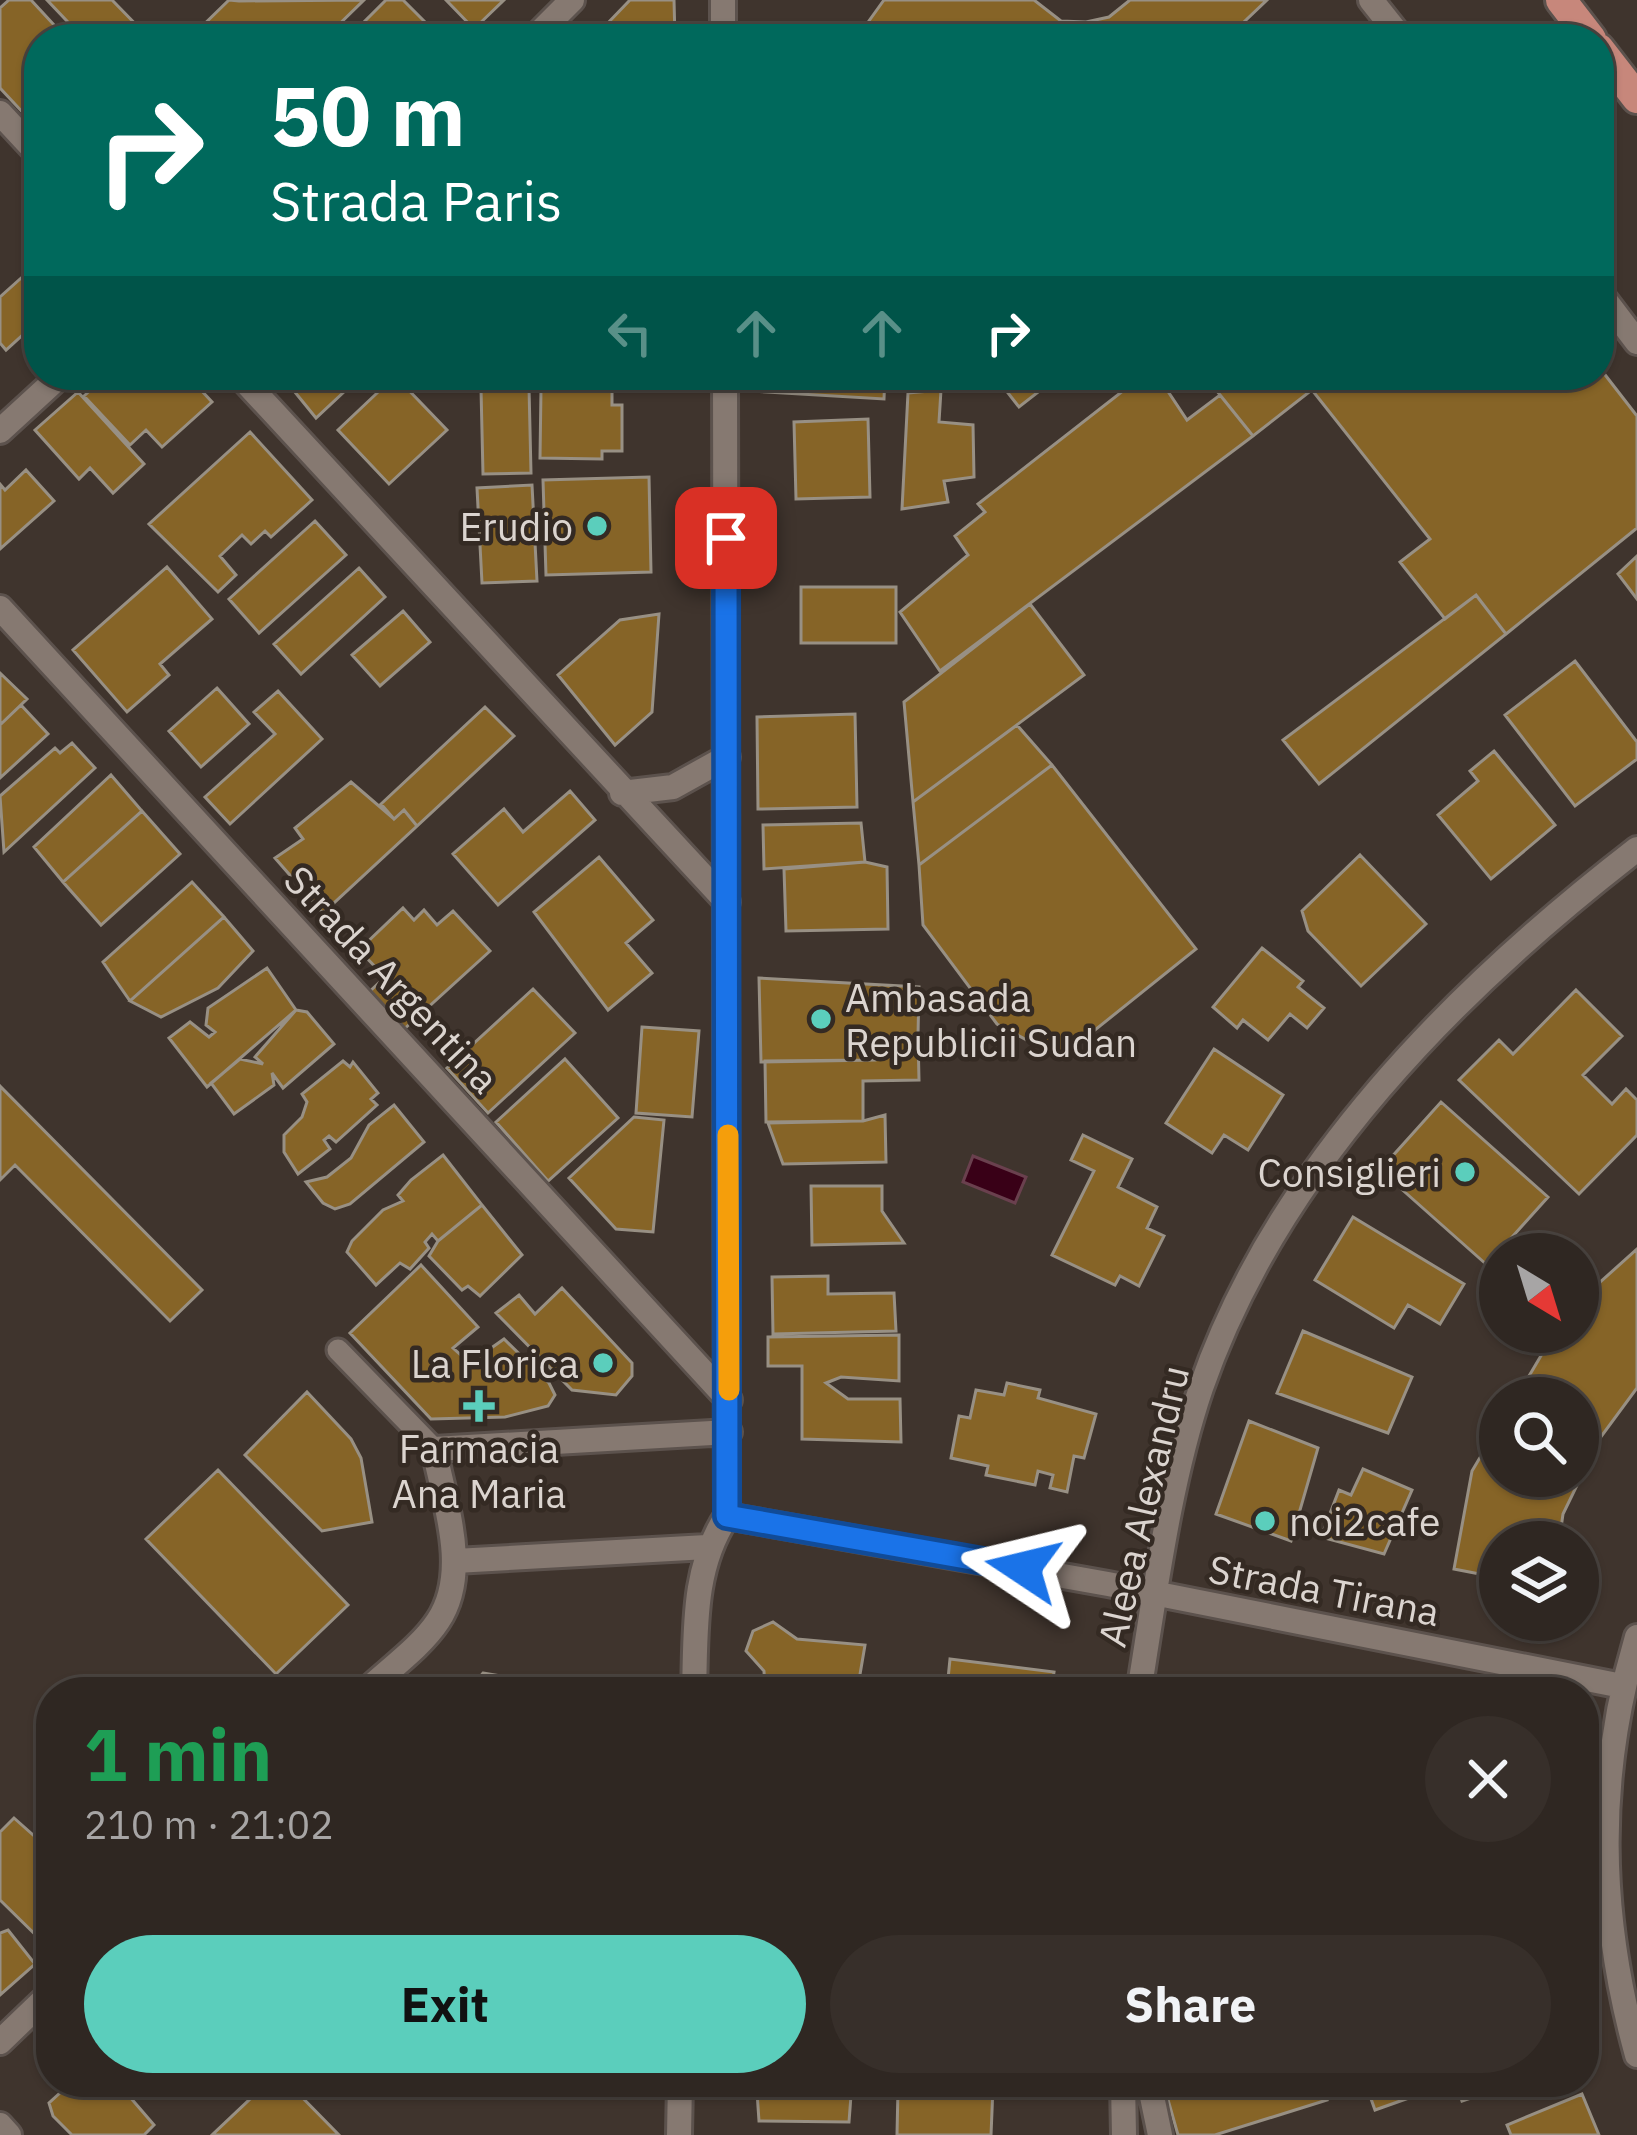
<!DOCTYPE html>
<html lang="en">
<head>
<meta charset="utf-8">
<style>
  :root { --surface:#2f2722; --page:#372f2a; --text:#f1f3f6; --muted:#a7a5a5; --line:#4a4440; --accent:#5bcebc }
  body { margin:0; font-family:"IBM Plex Sans",sans-serif; background:var(--page); color:var(--text); height:100vh; display:flex; flex-direction:column; font-size:45px; white-space:nowrap }
  * { box-sizing:border-box; margin:0 }
  p { font-size:39px; color:var(--muted) }
  .icon { flex:none; width:66px; height:66px; fill:none; stroke:currentColor; stroke-width:2; stroke-linecap:round; stroke-linejoin:round }
  .map { position:relative; flex:1; overflow:hidden }
  .details { position:absolute; left:36px; top:1677px; width:1563px; height:420px; display:flex; flex-direction:column; background:var(--surface); border-radius:48px; box-shadow:0 3px 9px #0004,0 0 0 3px var(--line) }
  .details>* { flex:none }
  .top-card { position:absolute; left:24px; top:24px; width:1590px; height:366px; border-radius:48px; box-shadow:0 3px 9px #0004,0 0 0 3px var(--line); background:#00695c; color:#fff; overflow:hidden }
  .needle { width:78px; rotate:142deg }
  .tools { position:absolute; left:1479px; top:1233px; display:grid; gap:24px }
  .tools a { display:grid; place-items:center; width:120px; height:120px; border-radius:50%; background:var(--surface); box-shadow:0 3px 9px #0004,0 0 0 3px var(--line); font-size:60px }
  .pin { position:absolute; display:grid; place-items:center; width:102px; height:102px; color:#fff; margin:-51px; border-radius:24px; box-shadow:0 6px 18px #0006 }
  .me { position:absolute; width:132px; margin:-66px; rotate:280deg; stroke-linejoin:round; filter:drop-shadow(0 0 9px #0008) }
  .turn { display:flex; align-items:center; gap:42px; height:252px; padding:0 48px; font-size:54px }
  .turn .icon { width:156px; height:156px; stroke-width:2.5 }
  .turn b { display:block; font-size:84px; line-height:102px }
  .lanes { display:flex; align-items:center; height:114px; padding:0 48px; background:#0003; justify-content:center; gap:60px; direction:ltr }
  .lanes .off { opacity:.35 }
  .round { display:grid; place-items:center; flex:none; width:126px; height:126px; border-radius:63px; background:var(--page) }
  .headline { display:flex; align-items:center; justify-content:space-between; height:204px; padding:0 48px }
  h1 { font-size:72px; font-weight:800; line-height:90px; color:#1e9e55 }
  .primary-button { display:flex; gap:24px; margin-top:auto; padding:24px 48px }
  .primary-button a { flex:1; height:138px; border-radius:72px; background:var(--accent); color:#111; font-size:48px; font-weight:800; line-height:138px; text-align:center }
  .primary-button a+a { background:var(--page); color:var(--text) }
  .map>svg:first-child { display:block }
  .water { fill:#390017; stroke:#6a404e; stroke-width:3 }
  .building { fill:#866427; stroke:#989084; stroke-width:3 }
  .lines { fill:none; stroke-linecap:round; stroke-linejoin:round }
  .lane-casing { stroke:#5c524d; stroke-width:27 }
  .street-casing { stroke:#5c524d; stroke-width:30 }
  .primary-casing { stroke:#5c524d; stroke-width:36 }
  .path { stroke:#746b64; stroke-width:8; stroke-dasharray:9 9; stroke-linecap:butt }
  .lane { stroke:#867971; stroke-width:21 }
  .street { stroke:#867971; stroke-width:24 }
  .primary { stroke:#c7877b; stroke-width:30 }
  .route-casing { stroke:#114b97; stroke-width:30 }
  .route { stroke:#1a73e8; stroke-width:21 }
  .slow { stroke:#f59e0b; stroke-width:21 }
  .poi-dot { fill:#5bcebc; stroke:#342a23; stroke-width:4.5 }
  .labels { text-anchor:middle; dominant-baseline:central; stroke-width:9; stroke-linejoin:round; paint-order:stroke }
  .poi-label { font-size:39px; fill:#dbd4cf; stroke:#342a23; text-anchor:end }
  .street-label { font-size:39px; fill:#dbd4cf; stroke:#342a23 }
</style>
</head>
<body>
<div class="map">
<svg width="1637" height="2135" viewBox="0 0 1637 2135">
  <rect width="100%" height="100%" fill="#3f342d"/>
  <path class="water" d="M973 1156 1026 1177 1015 1203 963 1182Z"/>
  <path class="building" d="M9 0H31L67 39H39V106L27 117 0 88V8Z
    M47 0H112L150 39H84Z
    M229 0 239 1 364 0 324 39H189Z
    M386 0H403L442 39H366L356 30Z
    M446 0H504L474 29Z
    M630 0H674L675 39H624L605 26Z
    M884 0H1034L1061 21 1086 22 1109 17 1130 0H1267L1226 39H856Z
    M39 262V320L6 350 0 343V297Z
    M1599 367 1637 416V528L1506 634 1476 595 1445 619 1400 562 1430 539 1312 390 1331 375H1599Z
    M107 375H163L174 386 187 375 212 402 162 447 146 430 130 445 84 396Z
    M281 375H362L316 418Z
    M752 375H885L884 399 751 391Z
    M994 375H1060L1019 407Z
    M1204 375H1331L1253 436Z
    M395 376 447 430 389 484 338 430Z
    M1142 376 1165 387 1187 420 1220 395 1253 436 940 671 900 612 968 555 955 536 985 512 978 504Z
    M529 387 531 473 483 474 481 389Z
    M541 389 612 390V405H622V451H602V459L540 458Z
    M941 390 939 422 973 425 974 477 944 481 948 502 902 509 908 393Z
    M78 392 144 464 113 493 90 468 79 479 35 430Z
    M868 419 870 497 796 499 794 422Z
    M250 432 312 500 271 537 265 531 251 544 242 535 220 556 236 575 218 592 149 524Z
    M26 470 54 501 0 549V484L5 490Z
    M649 477 651 572 546 575 543 480Z
    M532 485 537 581 482 583 477 488Z
    M315 521 346 555 259 633 229 599Z
    M1637 556V599L1618 574Z
    M167 567 212 619 160 664 169 675 127 712 73 650Z
    M359 568 385 597 301 674 274 644Z
    M801 587H896V643H801Z
    M1476 595 1506 634 1319 784 1283 740Z
    M1030 604 1084 675 913 802 904 702Z
    M403 611 430 642 380 686 352 655Z
    M659 614 652 712 615 745 558 675 620 620Z
    M1575 661 1637 742V759L1575 806 1505 715Z
    M0 673 27 699 0 725Z
    M217 688 249 724 201 767 169 731Z
    M278 691 322 739 230 824 205 797 275 734 254 712Z
    M21 705 48 734 0 778V725Z
    M485 707 514 736 417 826 404 810 394 819 381 804Z
    M855 714 857 807 758 809 757 717Z
    M1017 725 1052 765 919 865 913 802Z
    M72 743 95 768 4 852 0 796 55 748 60 753Z
    M1494 751 1555 825 1491 879 1438 815 1478 781 1470 771Z
    M1052 765 1196 949 1060 1058 997 1024 923 925 919 865Z
    M111 775 142 811 63 882 34 847Z
    M351 782 394 819 404 810 417 826 323 913 275 858 303 839 295 828Z
    M570 791 595 820 498 905 453 854 504 809 523 832Z
    M142 811 180 854 101 925 63 882Z
    M861 823 865 862 764 869 763 825Z
    M1360 855 1426 924 1361 986 1308 931 1302 911Z
    M599 857 653 920 626 943 652 973 608 1010 534 912Z
    M865 862 887 867 888 929 786 931 784 869Z
    M192 882 224 917 130 1001 103 962Z
    M403 908 414 920 424 910 437 925 453 911 490 951 402 1031 367 994 385 977 359 950Z
    M224 917 253 951 218 988 161 1017 130 1001Z
    M1262 948 1303 981 1298 987 1324 1008 1307 1028 1290 1014 1268 1040 1243 1020 1237 1028 1213 1007Z
    M267 968 296 1010 207 1087 169 1038 190 1022 209 1037 215 1032 206 1025 208 1008Z
    M759 978 919 987 918 1036 875 1037V1060L761 1062Z
    M533 989 575 1033 488 1113 447 1068Z
    M1576 990 1622 1036 1583 1075 1612 1104 1626 1089 1637 1100V1135L1579 1194 1459 1080 1499 1040 1513 1054Z
    M296 1010 307 1012 334 1044 283 1088 272 1073 274 1085 234 1114 211 1083 240 1059 263 1064 255 1057Z
    M642 1027 699 1031 692 1117 636 1113Z
    M918 1036 919 1080 863 1081V1121L766 1122 765 1061 875 1060V1037Z
    M1214 1049 1283 1095 1248 1150 1224 1135 1212 1153 1166 1123Z
    M565 1059 618 1118 548 1181 496 1122Z
    M343 1061 350 1067 353 1062 378 1093 371 1099 377 1105 336 1142 329 1136 324 1140 330 1149 298 1174 284 1152V1135L302 1117 307 1102 302 1094Z
    M0 1086 202 1290 170 1321 15 1165 0 1180Z
    M1441 1102 1548 1197 1487 1265 1380 1170Z
    M394 1105 424 1142 350 1204 335 1209 323 1203 306 1182 327 1177 351 1158 369 1125Z
    M885 1115 886 1162 783 1164 768 1123 863 1121Z
    M634 1117 664 1120 653 1232 616 1229 569 1178Z
    M1083 1135 1132 1159 1118 1187 1157 1207 1147 1228 1164 1236 1139 1286 1120 1276 1115 1285 1052 1255 1094 1171 1071 1160Z
    M443 1155 482 1205 438 1241 432 1234 425 1242 429 1248 410 1269 400 1263 376 1285 347 1252 352 1241 383 1210 403 1201 398 1195 411 1180Z
    M811 1186H882V1211L904 1243 812 1245Z
    M482 1205 522 1255 480 1296 468 1286 462 1290 429 1256 438 1241Z
    M1353 1217 1464 1284 1440 1324 1408 1305 1394 1328 1315 1280Z
    M1637 1249V1388L1600 1438 1563 1514 1559 1542H1500V1578L1454 1569 1472 1471 1500 1424V1476H1578V1398H1516L1555 1332H1578V1302Z
    M421 1265 478 1327 453 1348 470 1363 504 1339 549 1383 555 1395 548 1406 505 1417 431 1419 350 1333Z
    M828 1276V1294L894 1293 896 1331 773 1334 772 1277Z
    M562 1288 632 1363V1376L616 1395 572 1390 496 1313 519 1295 535 1314Z
    M1303 1331 1412 1377 1388 1433 1277 1393Z
    M899 1335V1381L841 1377 826 1383 848 1399H900L901 1442 802 1439V1366H768V1337Z
    M1007 1383 1040 1390 1038 1398 1096 1414 1084 1458 1074 1456 1067 1492 1050 1488 1053 1475 1038 1471 1035 1485 986 1475 988 1466 951 1458 959 1416 970 1418 976 1390 1004 1395Z
    M307 1392 351 1439 361 1458 372 1522 322 1531 245 1455Z
    M1249 1421 1318 1448 1291 1541 1216 1514Z
    M1363 1469 1412 1490 1384 1554 1321 1537 1339 1490 1351 1495Z
    M218 1470 348 1605 276 1674 146 1539Z
    M773 1622 797 1639 865 1645 857 1692H765L764 1671 746 1651 753 1631Z
    M950 1659 1054 1672 1051 1692H932L947 1689Z
    M483 1673 598 1692H467Z
    M1212 1682 1267 1692H1210Z
    M14 1818 51 1851 47 1946 0 1900V1832Z
    M8 1930 35 1964 0 1995V1933Z
    M72 2082H117L154 2125 144 2135H72L53 2116 49 2103Z
    M268 2082H287L339 2135H212Z
    M599 2082 598 2090 585 2094 489 2083Z
    M749 2082H852L849 2122 759 2121 757 2092Z
    M1163 2082H1321L1327 2100 1215 2135H1178Z
    M1365 2082H1415L1420 2094 1375 2110Z
    M1456 2082H1518L1462 2101Z
    M993 2087 991 2135H897L898 2089Z
    M1582 2094 1599 2135H1511L1507 2125Z"/>
  <g class="lines">
    <defs>
      <path id="lane" d="M338 1350 434 1449"/>
      <path id="street" d="M723 0V39
        M1371 0 1402 39
        M533 39 572 0
        M0 113 39 155
        M1599 292 1637 342
        M239 375 727 902
        M0 431 61 375
        M0 608 729 1400
        M622 793 673 787 727 757
        M727 1516 1108 1584 1622 1686
        M455 1561 707 1547
        M1637 1637C1595 1778 1598 1914 1637 2055
        M365 1692C388 1670 421 1647 438 1621 471 1572 444 1501 434 1449L729 1432
        M694 1692C696 1631 692 1568 727 1516L725 375
        M1139 1692C1155 1594 1169 1482 1201 1388 1277 1168 1456 989 1637 849
        M0 2042 51 1993
        M1123 2082 1124 2135
        M1149 2082 1160 2135
        M0 2125 9 2135
        M679 2135 680 2082"/>
      <path id="primary" d="M1561 0 1591 39
        M1599 49 1637 98"/>
    </defs>
    <use href="#lane" class="lane-casing"/>
    <use href="#street" class="street-casing"/>
    <use href="#primary" class="primary-casing"/>
    <path class="path" d="M1599 247 1613 265"/>
    <use href="#lane" class="lane"/>
    <use href="#street" class="street"/>
    <use href="#primary" class="primary"/>
  </g>
  <g class="lines">
    <defs>
      <path id="route" d="M726 538 727 1516 1023 1568"/>
    </defs>
    <use href="#route" class="route-casing"/>
    <use href="#route" class="route"/>
    <path class="slow" d="M728 1135 729 1390"/>
  </g>
  <g class="poi-dot">
    <circle cx="597" cy="526" r="12"/>
    <circle cx="821" cy="1019" r="12"/>
    <circle cx="1465" cy="1172" r="12"/>
    <circle cx="603" cy="1363" r="12"/>
    <path d="M473 1388h12v12h12v12h-12v12h-12v-12h-12v-12h12z"/>
    <circle cx="1265" cy="1521" r="12"/>
  </g>
  <g class="labels">
    <g class="poi-label">
      <text x="573" y="526">Erudio</text>
      <text x="845" y="997" text-anchor="start">Ambasada<tspan x="845" dy="45">Republicii Sudan</tspan></text>
      <text x="1441" y="1172">Consiglieri</text>
      <text x="579" y="1363">La Florica</text>
      <text x="479" y="1448" text-anchor="middle">Farmacia<tspan x="479" dy="45">Ana Maria</tspan></text>
      <text x="1289" y="1521" text-anchor="start">noi2cafe</text>
    </g>
    <g class="street-label">
      <text transform="translate(392 979) rotate(47)">Strada Argentina</text>
      <text transform="translate(1143 1506) rotate(-77)">Aleea Alexandru</text>
      <text transform="translate(1324 1590) rotate(11)">Strada Tirana</text>
    </g>
  </g>
</svg>
<div class="tools">
<a><svg class="needle" viewBox="-14 -14 28 28"><path d="M0-13l5 13h-10z" fill="#e53935"/><path d="M0 13l5-13h-10z" fill="#a7a5a5"/></svg></a>
<a><svg class="icon" aria-label="search" viewBox="0 0 24 24"><circle cx="10" cy="10" r="6"/><path d="M15 15l6 6"/></svg></a>
<a><svg class="icon" aria-label="layers" viewBox="0 0 24 24"><path d="M12 4l9 5-9 5-9-5zM3 14l9 5 9-5"/></svg></a>
</div>
<div class="pin" style="left:726px;top:538px;background:#d93025"><svg class="icon" aria-label="arrive" viewBox="0 0 24 24"><path d="M6 21V4h12l-3 4 3 4H6"/></svg></div>
<svg class="me" style="left:1023px;top:1568px" viewBox="-20 -20 40 40"><path d="M0-17L14 15 0 8-14 15z" fill="#1a73e8" stroke="#fff" stroke-width="4"/></svg>
<div class="top-card">
<div class="turn"><svg class="icon" aria-label="right" viewBox="0 0 24 24"><path d="M7 20v-9h11M14 6l5 5-5 5"/></svg><div><b>50 m</b>Strada Paris</div></div>
<div class="lanes"><svg class="icon off" aria-label="left" viewBox="0 0 24 24"><path d="M17 20v-9H6M10 6l-5 5 5 5"/></svg><svg class="icon off" aria-label="ahead" viewBox="0 0 24 24"><path d="M12 20V5M6 11l6-6 6 6"/></svg><svg class="icon off" aria-label="ahead" viewBox="0 0 24 24"><path d="M12 20V5M6 11l6-6 6 6"/></svg><svg class="icon" aria-label="right" viewBox="0 0 24 24"><path d="M7 20v-9h11M14 6l5 5-5 5"/></svg></div>
</div>
<section class="details">
<div class="headline"><div><h1>1 min</h1><p>210 m · 21:02</p></div><a class="round"><svg class="icon" aria-label="close" viewBox="0 0 24 24"><path d="M6 6l12 12M18 6L6 18"/></svg></a></div>
<div class="primary-button"><a>Exit</a><a>Share</a></div>
</section>
</div>
</body>
</html>
